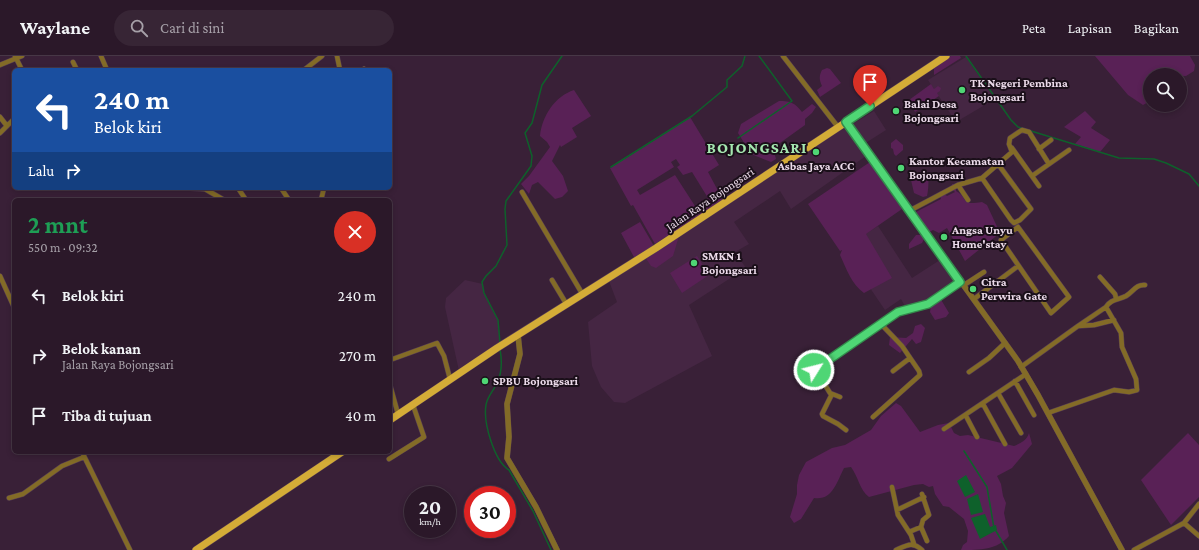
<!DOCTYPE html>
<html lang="id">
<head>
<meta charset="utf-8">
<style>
  :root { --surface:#2b1829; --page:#372535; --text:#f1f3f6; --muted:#a6a0a8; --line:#473746 }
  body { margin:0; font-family:"Crimson Pro",serif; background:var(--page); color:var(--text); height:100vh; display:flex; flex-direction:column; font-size:15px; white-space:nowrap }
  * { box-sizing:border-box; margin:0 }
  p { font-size:13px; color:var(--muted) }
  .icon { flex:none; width:22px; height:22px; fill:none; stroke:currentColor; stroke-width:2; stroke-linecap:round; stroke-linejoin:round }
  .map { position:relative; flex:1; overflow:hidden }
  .details { position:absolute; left:12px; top:142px; width:380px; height:256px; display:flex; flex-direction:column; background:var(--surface); border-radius:6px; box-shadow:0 2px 6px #0003,0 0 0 1px var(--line) }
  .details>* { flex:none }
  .hud { position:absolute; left:12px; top:12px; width:380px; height:122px; border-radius:6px; box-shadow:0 2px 6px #0003,0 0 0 1px var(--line); background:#1a4fa0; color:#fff; overflow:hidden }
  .tools { position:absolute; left:1143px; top:12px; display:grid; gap:8px }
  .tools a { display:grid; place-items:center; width:44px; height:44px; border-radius:50%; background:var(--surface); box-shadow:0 2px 6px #0003,0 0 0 1px var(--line); font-size:20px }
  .speed { position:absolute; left:404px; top:430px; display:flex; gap:8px; font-size:20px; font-weight:700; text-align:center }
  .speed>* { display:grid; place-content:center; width:52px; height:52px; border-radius:50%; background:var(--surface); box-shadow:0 2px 6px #0003,0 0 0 1px var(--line); line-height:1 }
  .speed small { font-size:10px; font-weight:400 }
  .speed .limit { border:6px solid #d22; background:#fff; color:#111 }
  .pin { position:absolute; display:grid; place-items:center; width:34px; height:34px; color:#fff; margin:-41px -17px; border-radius:50% 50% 50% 0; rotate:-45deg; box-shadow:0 0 4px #0007 }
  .pin .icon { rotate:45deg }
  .me { position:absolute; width:44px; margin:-22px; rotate:54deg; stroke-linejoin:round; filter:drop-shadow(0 0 3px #0008) }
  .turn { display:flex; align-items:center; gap:14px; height:84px; padding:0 16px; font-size:18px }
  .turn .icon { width:52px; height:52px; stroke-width:2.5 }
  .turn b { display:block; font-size:28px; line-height:34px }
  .then { display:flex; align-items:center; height:38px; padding:0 16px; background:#0003; gap:8px; font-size:15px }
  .round { display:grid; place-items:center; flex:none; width:42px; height:42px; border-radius:21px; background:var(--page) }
  .overview { display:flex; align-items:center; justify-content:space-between; height:68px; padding:0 16px }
  h1 { font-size:24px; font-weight:700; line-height:30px; color:#1e9e55 }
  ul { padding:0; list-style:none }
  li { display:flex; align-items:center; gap:12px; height:60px; padding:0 16px }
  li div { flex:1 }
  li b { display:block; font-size:15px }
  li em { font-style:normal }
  header { display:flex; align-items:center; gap:24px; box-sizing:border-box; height:56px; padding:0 20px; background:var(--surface); border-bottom:1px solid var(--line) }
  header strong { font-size:19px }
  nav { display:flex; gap:22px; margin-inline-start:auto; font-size:14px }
  .search { width:280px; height:36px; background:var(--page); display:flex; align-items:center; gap:10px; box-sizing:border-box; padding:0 14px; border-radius:22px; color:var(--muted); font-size:15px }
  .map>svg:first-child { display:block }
  .built { fill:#452643 }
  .green { fill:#592156; fill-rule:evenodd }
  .water { fill:#0e612b }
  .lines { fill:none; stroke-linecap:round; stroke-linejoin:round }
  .stream { stroke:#0e612b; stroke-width:1.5 }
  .minor-casing { stroke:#563e54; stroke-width:5.5 }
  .tertiary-casing { stroke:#563e54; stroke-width:6 }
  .primary-casing { stroke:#563e54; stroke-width:8 }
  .minor { stroke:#836b27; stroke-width:4.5 }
  .tertiary { stroke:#836b27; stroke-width:5.5 }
  .primary { stroke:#d4ac37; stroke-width:7 }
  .route-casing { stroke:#338b4c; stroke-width:10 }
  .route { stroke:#4fd675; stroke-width:7 }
  .poi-dot { fill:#4fd675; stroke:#1a0f19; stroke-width:1.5 }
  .labels { text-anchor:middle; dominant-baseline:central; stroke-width:4; stroke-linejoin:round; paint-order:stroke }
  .poi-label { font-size:12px; font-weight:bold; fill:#ecdbea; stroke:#1a0f19; text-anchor:start }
  .street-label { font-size:12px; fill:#ecdbea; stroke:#1a0f19 }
  .district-label { font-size:16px; font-weight:bold; letter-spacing:1px; fill:#a5e7b0; stroke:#1a0f19 }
</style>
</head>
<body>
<header>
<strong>Waylane</strong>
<div class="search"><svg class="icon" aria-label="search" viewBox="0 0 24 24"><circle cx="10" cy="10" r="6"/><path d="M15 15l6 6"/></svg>Cari di sini</div>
<nav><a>Peta</a><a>Lapisan</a><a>Bagikan</a></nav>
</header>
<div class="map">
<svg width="1199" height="494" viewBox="0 0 1199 494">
  <rect width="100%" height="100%" fill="#392037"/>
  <path class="built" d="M966 1 995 43 956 66 928 24Z
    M874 55 886 74 864 88 851 69Z
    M844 71 848 72 866 100 791 153 780 135 734 166 749 188 735 196 746 212 689 249 712 300 625 347 614 346 601 331 592 310 588 266 617 246 609 225Z
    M878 170 912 222 943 202 957 225 928 247 906 252 901 243 885 254 870 232 859 182Z
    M465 224 483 228 484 237 498 264 500 288 459 315 445 251 446 242Z"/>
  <path class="green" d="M951 0H960L961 2 934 19V12Z
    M1095 0H1190L1195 9 1194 15 1186 20 1150 19V45L1143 49 1128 39Z
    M827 12 830 13 841 27 820 41 817 34 822 30C819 23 819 20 822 14Z
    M931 28 934 33 938 30 941 32 940 35 937 37 939 40 915 56 909 44Z
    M574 34 591 60 572 72 577 81 561 91 560 89 552 105 563 120 568 135 562 141 555 143 538 126 532 129 529 138 521 128 529 120 550 91 547 86 540 80C542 60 555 40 574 34Z
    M779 45C791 45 795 47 802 56L812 48 816 51 812 57 805 63V69L773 92 776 103 771 106 751 98 738 77 741 68Z
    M1085 55 1096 66 1091 72 1110 84 1100 96 1075 88 1081 81 1064 71Z
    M690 61 719 109 708 116 723 144 655 188 633 149 631 150 610 112ZM676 103 680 109 677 111 683 119 692 116 708 142 703 144 695 150 675 119 640 139 637 134 674 111 671 106Z
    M896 83 903 89V94L896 100 894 98 893 93 891 92V87Z
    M870 106 902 153 866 178 892 222 864 237C852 229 846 212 840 199L842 194 840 195 808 148Z
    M917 117H924L928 121C929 126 928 136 927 140L923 141 914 137 911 124Z
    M952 128H956V135C969 142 959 150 982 146L987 149 1000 177 965 205 947 172 939 177 933 174 927 177 914 157 941 143 940 139 943 137 947 140 955 136 952 133Z
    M640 166 654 190 635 203 621 177Z
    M916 179H922L924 183 922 187 909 193V188Z
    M679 180 673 200 656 212 651 210 645 201Z
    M697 200 709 219 682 237 670 217Z
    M940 242 949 257 946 261 935 264 930 256 931 250Z
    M921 268 925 272 921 286 916 288 912 283 900 297 889 289 890 281 906 282 913 277 915 270Z
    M896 347 901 350 920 376 938 369 949 367 954 377 960 380 968 379 1014 390C1021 387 1027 384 1029 377L1032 388 1012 412 997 420 1001 428 1003 440 1006 447 1004 457 1009 480C997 494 980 494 961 494L963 489 967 486 968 475 964 463 949 451 943 450 935 438 933 430 929 431 923 428 914 429 869 441C860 435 858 420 851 411L844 412C837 426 832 445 814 442L801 463 794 467 790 461 797 438V429L799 419 806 406 832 392 845 389 871 374 881 360Z
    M1188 377 1199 389V441L1171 469 1141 424Z"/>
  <path class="water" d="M966 419 975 436 965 441 957 425Z
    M978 438 983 456 971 459 967 443Z
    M985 458 990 471 996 469 997 474 980 483 971 462Z"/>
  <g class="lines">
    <path class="stream" d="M966 0 1011 64 1018 71 1119 102 1154 103 1166 107 1189 118 1199 130
      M738 82 792 45 759 0
      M611 111 692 60 727 31V24L742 10 745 0
      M500 287 498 264 484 237 482 226 486 220 496 210 507 189 505 153 506 145 531 110 532 100 525 77 532 67 542 29 562 0
      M500 293C502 304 502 317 497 327 494 334 487 341 486 349 483 366 494 405 509 414L533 455 551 494
      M964 395 987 431 994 472
      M996 475 1007 494"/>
    <defs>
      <path id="minor" d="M15 0 22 14
        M101 0 107 14
        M337 0 340 14
        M783 0 838 71
        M73 6 77 14
        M0 9 22 0
        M304 14 322 0
        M363 14 364 13
        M0 61 7 70
        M0 77 14 63
        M1012 92 1039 130
        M1039 93 1051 84
        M1032 120 1069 94
        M982 122 1011 164 1014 167 1020 164 1031 153 998 108
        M958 129 968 144
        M185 132 205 133 224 144
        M238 132 246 144
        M281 132 289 144
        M522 136 583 239
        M321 144 324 132
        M909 155 958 129 982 122 1012 96 1009 88 1010 82 1022 74 1029 76 1049 108
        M1018 171 1069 241 1051 257 1001 184Z
        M0 220 14 251
        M1100 221 1115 238 1116 242
        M552 224 567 249
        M964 229 984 216
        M974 243 1018 210
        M1078 270 1106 251
        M390 304 437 287 444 300 450 323
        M1021 311 1078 270 1094 269 1114 264
        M893 315 910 302
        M969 316 989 302 1005 287
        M1015 325 1034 359
        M390 329 398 358
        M998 337 1021 377
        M832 338 822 358 823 360 838 368 846 374
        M840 341 830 337 815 313 898 257 928 248 960 225
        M983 348 1005 388
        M1048 357 1114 334 1129 336 1137 334 1136 323 1122 291 1121 277 1106 251C1111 243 1118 244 1126 240 1133 236 1136 228 1145 229
        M966 360 977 381
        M873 361 920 319 919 315 902 290 881 268
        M944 373 1026 318
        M82 396 130 494
        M389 403 424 381 413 349
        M892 431 898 459 911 479 914 488
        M922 438 929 459 923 464 921 471 927 485
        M9 442 23 438 62 410 84 401
        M897 454 924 441
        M1184 467 1199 480
        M909 476 921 471
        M896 494C907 489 913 485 922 494
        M1134 494 1184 467 1199 448"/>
      <path id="tertiary" d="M846 66 1018 305 1038 339 1122 494
        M518 279 520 298 507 348 509 381 507 402 536 451 557 494"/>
      <path id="primary" d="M390 364 497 292 656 192 946 0
        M196 494 342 396"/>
    </defs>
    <use href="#minor" class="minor-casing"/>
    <use href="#tertiary" class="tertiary-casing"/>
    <use href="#primary" class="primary-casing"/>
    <use href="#minor" class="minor"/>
    <use href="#tertiary" class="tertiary"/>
    <use href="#primary" class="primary"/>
  </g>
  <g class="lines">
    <defs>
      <path id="route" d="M814 314 898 256 928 248 960 226 846 66 870 50"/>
    </defs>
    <use href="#route" class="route-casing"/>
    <use href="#route" class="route"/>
  </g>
  <g class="poi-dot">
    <circle cx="962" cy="34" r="4"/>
    <circle cx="896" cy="55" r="4"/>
    <circle cx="816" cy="96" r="4"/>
    <circle cx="901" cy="112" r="4"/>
    <circle cx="944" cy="181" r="4"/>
    <circle cx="694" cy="207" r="4"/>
    <circle cx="973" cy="233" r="4"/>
    <circle cx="485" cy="325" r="4"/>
  </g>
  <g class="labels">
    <g class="poi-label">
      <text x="970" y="27">TK Negeri Pembina<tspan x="970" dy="14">Bojongsari</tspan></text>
      <text x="904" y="48">Balai Desa<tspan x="904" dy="14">Bojongsari</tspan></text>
      <text x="909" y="105">Kantor Kecamatan<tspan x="909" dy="14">Bojongsari</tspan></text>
      <text x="816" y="110" text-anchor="middle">Asbas Jaya ACC</text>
      <text x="952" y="174">Angsa Unyu<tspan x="952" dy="14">Home'stay</tspan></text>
      <text x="702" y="200">SMKN 1<tspan x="702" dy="14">Bojongsari</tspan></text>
      <text x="981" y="226">Citra<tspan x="981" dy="14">Perwira Gate</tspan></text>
      <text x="493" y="325">SPBU Bojongsari</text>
    </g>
    <g class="street-label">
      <text transform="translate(710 143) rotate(-34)">Jalan Raya Bojongsari</text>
    </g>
    <g class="district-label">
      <text x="757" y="91">BOJONGSARI</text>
    </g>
  </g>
</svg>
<div class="tools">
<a><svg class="icon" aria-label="search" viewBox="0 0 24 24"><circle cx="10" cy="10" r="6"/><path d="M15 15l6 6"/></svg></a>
</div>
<div class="speed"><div>20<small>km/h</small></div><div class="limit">30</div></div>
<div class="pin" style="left:870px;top:50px;background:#d93025"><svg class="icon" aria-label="arrive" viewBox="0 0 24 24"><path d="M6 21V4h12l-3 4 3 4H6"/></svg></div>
<svg class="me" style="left:814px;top:314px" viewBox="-20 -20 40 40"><circle r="17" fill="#4fd675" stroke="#fff" stroke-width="3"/><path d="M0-11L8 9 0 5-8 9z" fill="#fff"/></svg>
<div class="hud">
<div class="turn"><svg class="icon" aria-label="left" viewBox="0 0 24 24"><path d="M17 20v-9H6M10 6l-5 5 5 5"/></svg><div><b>240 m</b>Belok kiri</div></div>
<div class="then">Lalu<svg class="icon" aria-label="right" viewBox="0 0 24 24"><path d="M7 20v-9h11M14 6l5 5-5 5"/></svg></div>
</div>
<section class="details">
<div class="overview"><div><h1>2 mnt</h1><p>550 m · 09:32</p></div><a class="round" style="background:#d93025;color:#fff"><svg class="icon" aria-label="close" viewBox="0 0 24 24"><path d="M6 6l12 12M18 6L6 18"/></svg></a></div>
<ul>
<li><svg class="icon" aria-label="left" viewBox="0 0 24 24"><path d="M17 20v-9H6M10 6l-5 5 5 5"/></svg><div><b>Belok kiri</b></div><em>240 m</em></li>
<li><svg class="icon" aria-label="right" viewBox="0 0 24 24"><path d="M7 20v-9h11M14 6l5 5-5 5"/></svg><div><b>Belok kanan</b><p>Jalan Raya Bojongsari</p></div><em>270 m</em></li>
<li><svg class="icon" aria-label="arrive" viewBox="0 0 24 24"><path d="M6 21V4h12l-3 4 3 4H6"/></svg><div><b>Tiba di tujuan</b></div><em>40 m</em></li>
</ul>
</section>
</div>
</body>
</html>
